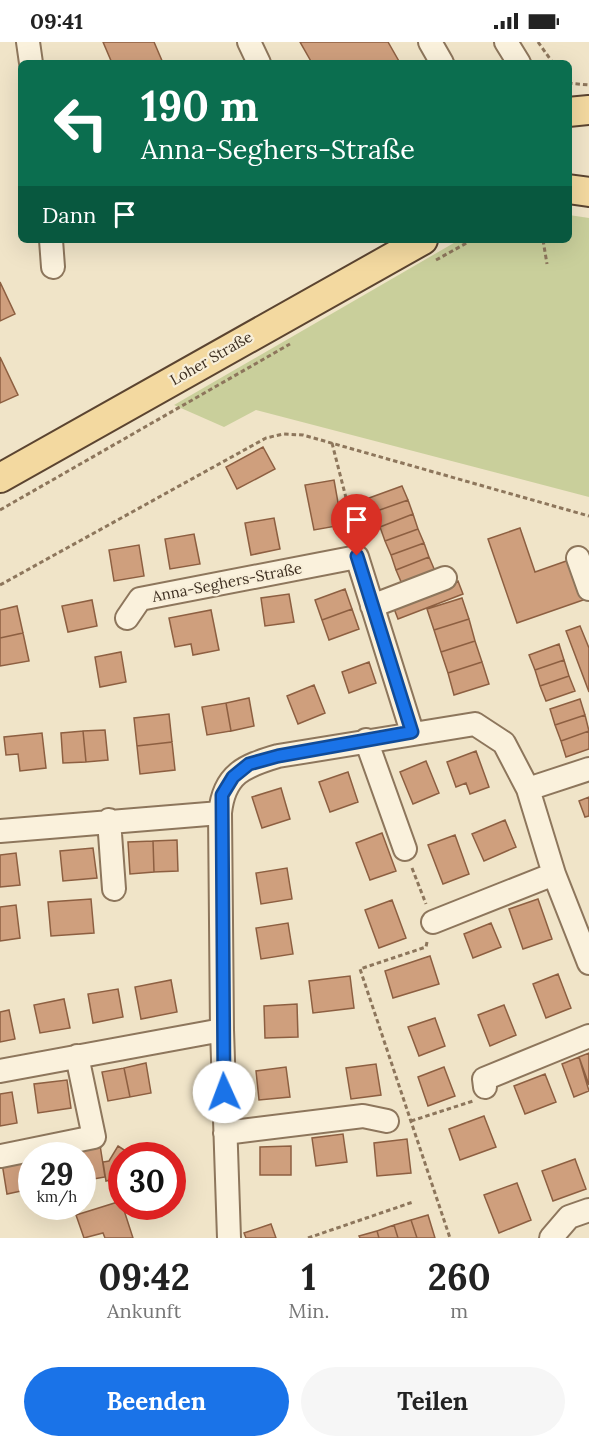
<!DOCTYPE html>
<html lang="de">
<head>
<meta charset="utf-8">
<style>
  :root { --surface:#fff; --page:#f6f6f6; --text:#222; --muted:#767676; --accent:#1a73e8 }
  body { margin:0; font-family:Lora,serif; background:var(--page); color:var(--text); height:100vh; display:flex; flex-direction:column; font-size:22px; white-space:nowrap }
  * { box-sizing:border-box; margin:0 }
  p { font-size:20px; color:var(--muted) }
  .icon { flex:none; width:33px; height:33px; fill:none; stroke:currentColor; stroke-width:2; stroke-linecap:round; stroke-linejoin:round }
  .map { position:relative; height:1196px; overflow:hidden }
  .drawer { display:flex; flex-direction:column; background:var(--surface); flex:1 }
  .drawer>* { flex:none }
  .top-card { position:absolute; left:18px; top:18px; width:554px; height:183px; border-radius:9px; box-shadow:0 6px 24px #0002; background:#0b6e4f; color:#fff; overflow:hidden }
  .speed { position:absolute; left:18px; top:1100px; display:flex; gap:12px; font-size:30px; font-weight:700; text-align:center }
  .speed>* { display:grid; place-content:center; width:78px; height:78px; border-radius:50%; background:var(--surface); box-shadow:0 6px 24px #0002; line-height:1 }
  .speed small { font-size:15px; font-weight:400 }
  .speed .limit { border:9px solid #d22; background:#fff; color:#111 }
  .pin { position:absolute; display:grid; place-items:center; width:51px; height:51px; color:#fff; margin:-62px -26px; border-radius:50% 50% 50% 0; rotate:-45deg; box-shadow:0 0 6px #0007 }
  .pin .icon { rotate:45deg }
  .me { position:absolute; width:66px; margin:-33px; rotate:358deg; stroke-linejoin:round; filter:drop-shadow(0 0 4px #0008) }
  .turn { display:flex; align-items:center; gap:21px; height:126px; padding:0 24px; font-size:27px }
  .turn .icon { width:78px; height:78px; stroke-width:2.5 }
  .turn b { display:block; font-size:42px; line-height:51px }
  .then { display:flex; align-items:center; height:57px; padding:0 24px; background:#0003; gap:12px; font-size:22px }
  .eta { display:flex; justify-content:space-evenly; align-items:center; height:102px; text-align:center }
  .eta b { font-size:36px; font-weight:800; line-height:42px }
  .action { display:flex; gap:12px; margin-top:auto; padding:12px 24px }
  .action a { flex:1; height:69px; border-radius:36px; background:var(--accent); color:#fff; font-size:24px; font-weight:800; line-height:69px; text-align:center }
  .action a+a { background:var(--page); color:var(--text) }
  .status { display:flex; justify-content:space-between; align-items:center; height:42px; padding:0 30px; background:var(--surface); direction:ltr }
  .status svg { height:16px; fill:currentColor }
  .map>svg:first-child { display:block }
  .green { fill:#c9cf9b }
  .building { fill:#cf9f7d; stroke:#8d5f41; stroke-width:1.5 }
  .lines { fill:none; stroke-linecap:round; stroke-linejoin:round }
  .minor-casing { stroke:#8d765c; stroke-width:26 }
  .major-casing { stroke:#5b4430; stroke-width:32 }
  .path { stroke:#8d765c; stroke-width:3; stroke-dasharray:4.5 3; stroke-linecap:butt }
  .minor { stroke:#faf1dc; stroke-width:22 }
  .major { stroke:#f3d9a0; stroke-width:28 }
  .route-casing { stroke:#114b97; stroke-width:15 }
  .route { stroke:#1a73e8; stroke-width:10 }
  .labels { text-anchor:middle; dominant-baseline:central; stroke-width:4.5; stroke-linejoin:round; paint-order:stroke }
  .street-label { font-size:15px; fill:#3d2e20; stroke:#f7eed8 }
</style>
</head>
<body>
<div class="status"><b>09:41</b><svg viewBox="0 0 49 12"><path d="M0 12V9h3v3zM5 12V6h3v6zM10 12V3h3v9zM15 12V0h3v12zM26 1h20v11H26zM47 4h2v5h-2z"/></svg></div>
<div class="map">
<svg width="589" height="1196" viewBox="0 0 589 1196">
  <rect width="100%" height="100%" fill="#f0e4c8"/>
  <path class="green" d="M569 173 589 176V455L256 368 224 385 174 363 459 198H568Z"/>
  <path class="building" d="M103 0H154L163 21H112Z
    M300 0H388L400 21H312Z
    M0 240 15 272 0 279Z
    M0 315 18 353 0 361Z
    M263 405 275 427 237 447 226 425Z
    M334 438 342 483 314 488 305 443Z
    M402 444 408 458 374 470 369 456Z
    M408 458 413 472 380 485 374 470Z
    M413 472 418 487 385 499 380 485Z
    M274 476 280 507 251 513 245 481Z
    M520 486 535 530 572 517 586 557 517 581 488 497Z
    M418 487 424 501 391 513 385 499Z
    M194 492 200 522 170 527 165 497Z
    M424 501 429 515 396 528 391 513Z
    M139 503 144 534 114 539 109 508Z
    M429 515 435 529 402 542 396 528Z
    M458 539 463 552 398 577 393 564Z
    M345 547 352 567 322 578 315 558Z
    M289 552 294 580 265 584 261 556Z
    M462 556 469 577 434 588 427 567Z
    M92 558 97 584 68 590 62 564Z
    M17 564 23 591 0 596V568Z
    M352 567 359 587 329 598 322 578Z
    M211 568 219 608 193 613 191 602 175 605 169 576Z
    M469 577 475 599 441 610 434 588Z
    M580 584 589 606V650L566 589Z
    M23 591 29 619 0 624V596Z
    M475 599 482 620 448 631 441 610Z
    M559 602 564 618 535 628 529 613Z
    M121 610 126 640 100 645 95 615Z
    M564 618 569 634 540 644 535 628Z
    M369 620 376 641 349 651 342 630Z
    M482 620 489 642 454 653 448 631Z
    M569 634 575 649 546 659 540 644Z
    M314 643 325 671 298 682 287 654Z
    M249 656 254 684 231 689 226 661Z
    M580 657 585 673 555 683 550 667Z
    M226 661 231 689 207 693 202 665Z
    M169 672 172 700 137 704 134 676Z
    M585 673 589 689 561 699 555 683Z
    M105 688 108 718 86 720 83 689Z
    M83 689 86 720 63 721 61 691Z
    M589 689V707L566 715 561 699Z
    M42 691 46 726 20 729 18 712 6 713 4 695Z
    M172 700 175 728 140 732 137 704Z
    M476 709 489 745 470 752 466 741 456 745 447 720Z
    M426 719 439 751 413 762 400 730Z
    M348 730 358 760 330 770 319 740Z
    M281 746 290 777 262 786 252 755Z
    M589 755V774L585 775 579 759Z
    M505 778 516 805 484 819 472 792Z
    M382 791 396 829 370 838 356 801Z
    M455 793 469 832 443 842 428 803Z
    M177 798 178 829 154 830 153 799Z
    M153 799 154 830 130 832 128 800Z
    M93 806 97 836 63 839 60 809Z
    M16 811 20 843 0 845V813Z
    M287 826 292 857 261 862 256 831Z
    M91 857 94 891 51 894 48 860Z
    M538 857 552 897 523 907 509 867Z
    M392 858 406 896 379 906 365 868Z
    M16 863 20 896 0 899V865Z
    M288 881 293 912 261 917 256 886Z
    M491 881 501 905 473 916 464 892Z
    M430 914 439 942 393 956 385 929Z
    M558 932 571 966 546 976 533 942Z
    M350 934 354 966 313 971 309 939Z
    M171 938 177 970 141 977 135 945Z
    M118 947 123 975 93 981 88 952Z
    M64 957 70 986 40 991 34 963Z
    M297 962 298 995 265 996 264 964Z
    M504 963 516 993 490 1004 478 973Z
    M9 968 15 997 0 1000V970Z
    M435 976 445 1004 419 1014 408 985Z
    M589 1011V1043L579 1015Z
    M579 1015 589 1049 574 1055 562 1022Z
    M146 1021 151 1051 130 1055 124 1026Z
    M376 1022 381 1053 351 1057 346 1026Z
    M286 1025 290 1055 259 1058 256 1029Z
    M444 1025 455 1054 428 1064 418 1035Z
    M124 1026 130 1055 108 1059 102 1030Z
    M545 1032 556 1060 525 1072 514 1044Z
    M67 1038 71 1066 38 1071 34 1042Z
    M12 1050 17 1081 0 1084V1052Z
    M484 1074 496 1105 460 1118 449 1087Z
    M343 1092 347 1120 316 1124 312 1096Z
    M407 1097 411 1131 377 1134 374 1101Z
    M100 1103 105 1135 82 1139V1113H62V1110Z
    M118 1104 132 1113H122V1131L118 1136 106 1139 103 1120 109 1119Z
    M291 1104V1133H260V1105Z
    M32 1116V1148H26L21 1118Z
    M575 1117 586 1147 553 1159 542 1129Z
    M21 1118 26 1148 7 1152 2 1121Z
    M517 1141 531 1178 499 1191 484 1153Z
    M121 1159 133 1196H105L103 1191 84 1196 76 1173Z
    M428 1173 435 1196H417L411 1178Z
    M411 1178 417 1196H398L394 1183Z
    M271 1182 276 1196H246L244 1191Z
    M394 1183 398 1196H379L377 1189Z
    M377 1189 379 1196H360L359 1194Z"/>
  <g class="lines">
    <defs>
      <path id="minor" d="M28 0 31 21
        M249 0 259 21
        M430 0 442 21
        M506 0 519 21
        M51 198 53 225
        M578 516 589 547
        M372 564 445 536
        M127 576 140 557 357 515 412 690
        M366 698 405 807
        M528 747 589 727
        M109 778 114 847
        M0 789 220 771
        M433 880 554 832
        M0 1029 222 988
        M485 1045 484 1037 589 994
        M225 1091 363 1074 387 1079
        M1 1114 94 1095 77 1014
        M229 1196 222 988 220 771C224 732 244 724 278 714L475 682 504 701 528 747 554 832 589 921
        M551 1196 569 1175 589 1168"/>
      <path id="major" d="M568 70 589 68
        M568 147 589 150
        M0 436 423 198"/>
    </defs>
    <use href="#minor" class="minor-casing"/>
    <use href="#major" class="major-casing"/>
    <path class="path" d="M538 0 553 21
      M568 41 589 43
      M543 198 547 222
      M436 218 472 198
      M332 401 356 495
      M0 468 290 302
      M0 543 266 396 283 392 303 393 589 474
      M412 826 426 862
      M427 900 426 905 360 927 450 1196
      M411 1079 473 1059
      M308 1196 413 1160"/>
    <use href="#minor" class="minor"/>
    <use href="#major" class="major"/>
  </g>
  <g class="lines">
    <defs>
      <path id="route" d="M224 1050 222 753 233 735 249 722 278 714 412 690 357 514"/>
    </defs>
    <use href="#route" class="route-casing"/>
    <use href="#route" class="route"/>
  </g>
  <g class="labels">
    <g class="street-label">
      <text transform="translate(211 316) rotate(-30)">Loher Straße</text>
      <text transform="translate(227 540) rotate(-11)">Anna-Seghers-Straße</text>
    </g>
  </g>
</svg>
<div class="speed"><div>29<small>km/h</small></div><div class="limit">30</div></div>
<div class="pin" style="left:357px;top:514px;background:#d93025"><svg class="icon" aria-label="arrive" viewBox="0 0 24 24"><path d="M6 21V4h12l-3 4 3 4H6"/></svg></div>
<svg class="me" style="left:224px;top:1050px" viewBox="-20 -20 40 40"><circle r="19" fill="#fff"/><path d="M0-13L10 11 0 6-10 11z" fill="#1a73e8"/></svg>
<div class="top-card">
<div class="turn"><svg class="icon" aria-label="left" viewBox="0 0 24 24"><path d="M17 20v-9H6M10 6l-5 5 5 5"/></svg><div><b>190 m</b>Anna-Seghers-Straße</div></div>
<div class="then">Dann<svg class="icon" aria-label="arrive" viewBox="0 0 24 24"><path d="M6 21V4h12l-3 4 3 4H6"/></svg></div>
</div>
</div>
<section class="drawer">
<div class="eta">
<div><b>09:42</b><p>Ankunft</p></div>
<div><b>1</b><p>Min.</p></div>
<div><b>260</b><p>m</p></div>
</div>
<div class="action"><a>Beenden</a><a>Teilen</a></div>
</section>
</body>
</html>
